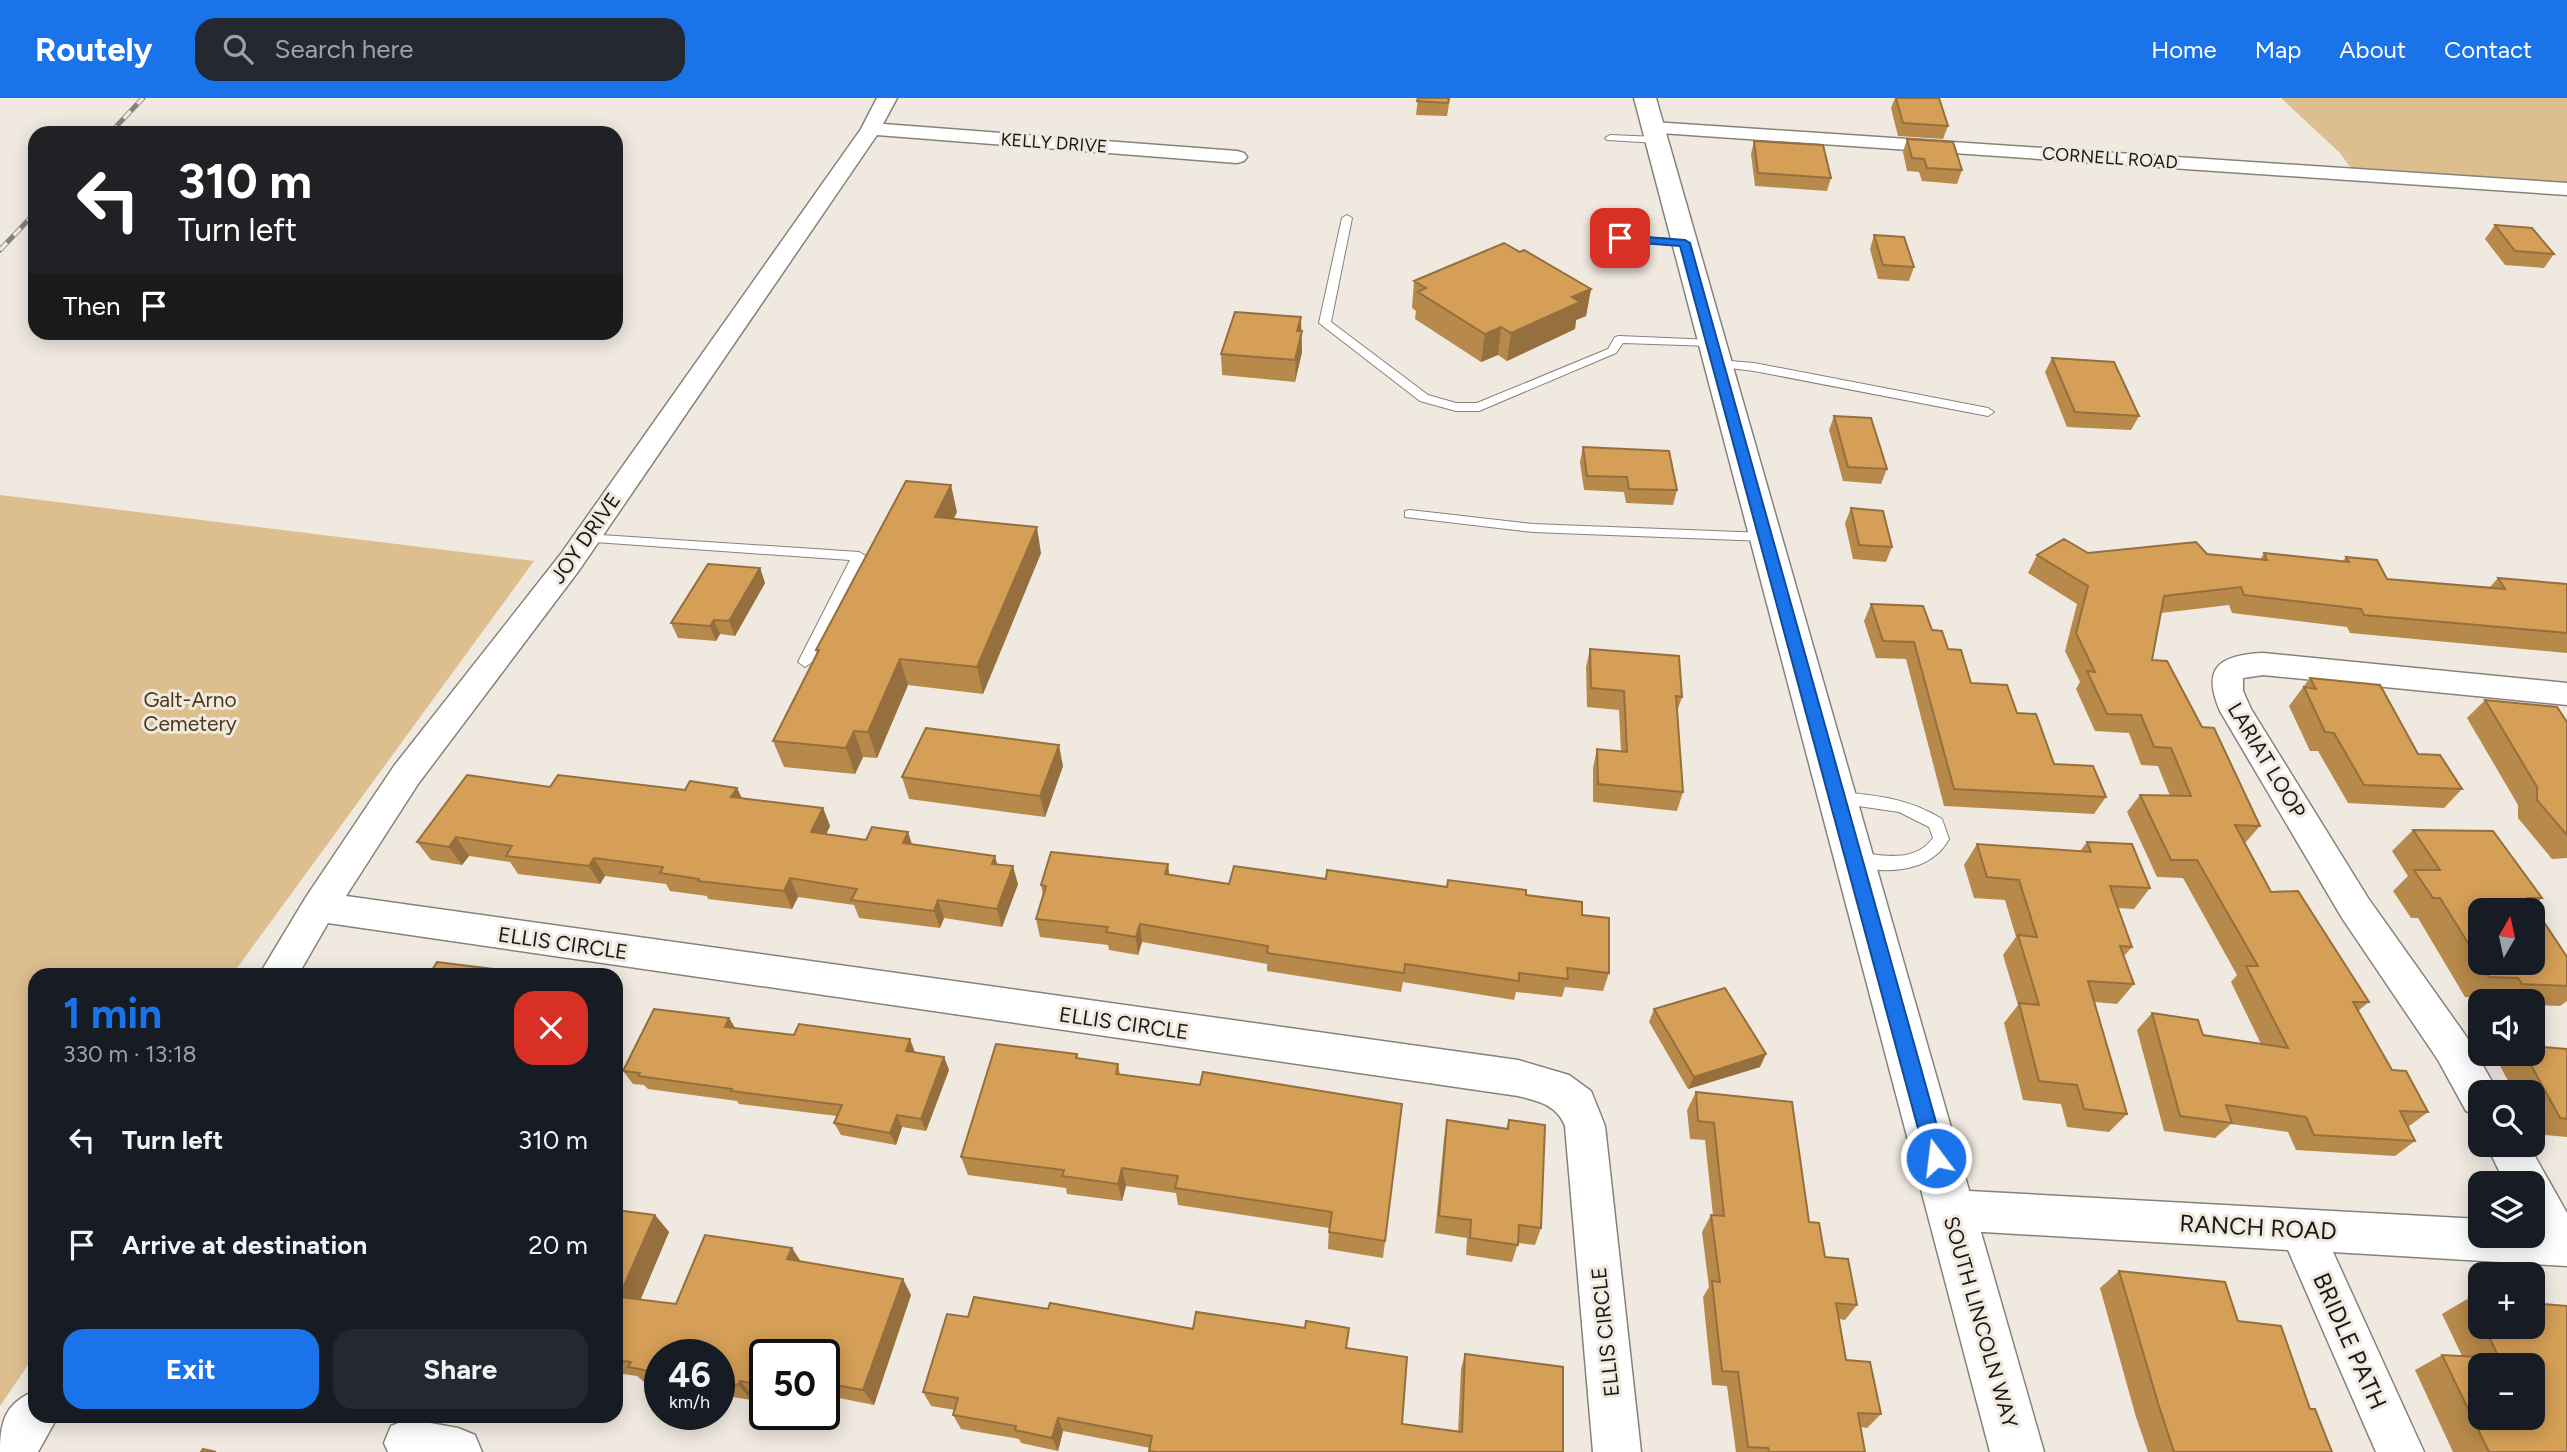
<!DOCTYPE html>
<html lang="en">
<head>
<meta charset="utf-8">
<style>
  :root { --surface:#171b24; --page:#242831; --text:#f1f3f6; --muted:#9ea1a6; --accent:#1a73e8 }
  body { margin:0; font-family:Figtree,sans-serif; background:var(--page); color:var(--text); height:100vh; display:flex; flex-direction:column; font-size:26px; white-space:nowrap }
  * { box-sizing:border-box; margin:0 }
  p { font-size:23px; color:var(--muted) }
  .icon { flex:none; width:38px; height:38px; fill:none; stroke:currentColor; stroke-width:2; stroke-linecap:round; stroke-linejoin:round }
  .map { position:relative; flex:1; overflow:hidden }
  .drawer { position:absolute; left:28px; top:870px; width:595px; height:455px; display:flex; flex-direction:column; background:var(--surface); border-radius:21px; box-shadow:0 4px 18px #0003 }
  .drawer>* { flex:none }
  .banner { position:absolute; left:28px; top:28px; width:595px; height:214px; border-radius:21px; box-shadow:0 4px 18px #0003; background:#202124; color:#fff; overflow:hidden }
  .needle { width:46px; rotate:9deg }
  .buttons { position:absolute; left:2468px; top:800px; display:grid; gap:14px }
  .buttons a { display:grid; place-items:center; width:77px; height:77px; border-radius:14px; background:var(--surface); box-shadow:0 4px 18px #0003; font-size:35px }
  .speed { position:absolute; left:644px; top:1241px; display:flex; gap:14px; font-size:35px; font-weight:700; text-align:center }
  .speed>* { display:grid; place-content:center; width:91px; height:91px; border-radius:50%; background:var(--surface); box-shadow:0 4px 18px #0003; line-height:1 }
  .speed small { font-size:18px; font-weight:400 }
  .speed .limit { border:4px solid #111; border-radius:10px; background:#fff; color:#111 }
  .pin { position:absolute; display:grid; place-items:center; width:60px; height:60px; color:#fff; margin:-30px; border-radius:14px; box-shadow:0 4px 10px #0006 }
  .me { position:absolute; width:77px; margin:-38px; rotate:345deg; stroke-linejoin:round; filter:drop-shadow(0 0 5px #0008) }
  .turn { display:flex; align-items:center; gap:24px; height:147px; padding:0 35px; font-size:32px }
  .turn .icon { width:91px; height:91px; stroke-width:2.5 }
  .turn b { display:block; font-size:49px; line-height:60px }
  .then { display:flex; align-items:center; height:66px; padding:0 35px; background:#0003; gap:14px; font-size:26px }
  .round { display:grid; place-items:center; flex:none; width:74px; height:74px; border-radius:21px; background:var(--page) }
  .headline { display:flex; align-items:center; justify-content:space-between; height:119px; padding:0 35px }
  h1 { font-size:42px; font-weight:700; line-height:52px; color:var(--accent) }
  .cta { display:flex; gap:14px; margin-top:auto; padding:14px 35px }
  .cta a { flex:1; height:80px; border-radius:21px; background:var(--accent); color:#fff; font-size:28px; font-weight:700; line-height:80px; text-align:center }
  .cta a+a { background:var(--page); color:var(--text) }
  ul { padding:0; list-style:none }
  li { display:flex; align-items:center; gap:21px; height:105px; padding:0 35px }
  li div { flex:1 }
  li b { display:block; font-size:26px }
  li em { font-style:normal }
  header { display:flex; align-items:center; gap:42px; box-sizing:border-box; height:98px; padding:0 35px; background:var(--accent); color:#fff }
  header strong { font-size:33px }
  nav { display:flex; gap:38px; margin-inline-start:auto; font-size:24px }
  .search { width:490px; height:63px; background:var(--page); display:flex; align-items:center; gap:18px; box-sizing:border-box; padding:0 24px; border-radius:21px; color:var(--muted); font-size:26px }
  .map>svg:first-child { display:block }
  .green { fill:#ddbe8f }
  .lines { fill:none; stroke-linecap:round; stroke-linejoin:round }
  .lane-casing { stroke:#878279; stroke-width:2 }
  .street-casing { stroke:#878279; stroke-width:3 }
  .secondary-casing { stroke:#878279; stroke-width:3 }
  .lane { fill:#fff; fill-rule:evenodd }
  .street { fill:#fff; fill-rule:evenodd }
  .secondary { fill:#fff; fill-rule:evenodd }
  .rail-casing { stroke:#85817b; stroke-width:5 }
  .rail { stroke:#f0e9e0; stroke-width:3.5; stroke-dasharray:10; stroke-linecap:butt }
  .wall { fill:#b7894b }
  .shaded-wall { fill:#956f3d }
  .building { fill:#d59f57; stroke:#956f3d; stroke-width:2; fill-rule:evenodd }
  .route { fill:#1a73e8; stroke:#114b97; stroke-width:2 }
  .labels { text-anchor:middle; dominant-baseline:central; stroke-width:6; stroke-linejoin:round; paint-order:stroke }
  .far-street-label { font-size:18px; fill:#1b1916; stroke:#f0e9e0 }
  .street-label { font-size:21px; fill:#1b1916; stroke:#f0e9e0 }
  .park-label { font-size:21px; fill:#4d3817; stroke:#f0e9e0 }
  .near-street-label { font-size:24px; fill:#1b1916; stroke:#f0e9e0 }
</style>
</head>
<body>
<header>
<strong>Routely</strong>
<div class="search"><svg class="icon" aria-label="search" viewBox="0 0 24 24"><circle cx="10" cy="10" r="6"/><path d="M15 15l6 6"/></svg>Search here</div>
<nav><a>Home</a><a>Map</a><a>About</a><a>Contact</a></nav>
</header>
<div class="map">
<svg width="2567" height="1354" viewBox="0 0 2567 1354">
  <rect width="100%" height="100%" fill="#f0e9e0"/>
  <path class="green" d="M2281 0H2567V87L2353 73 2340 55Z
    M0 397 534 463 232 877H35V1235L30 1264 0 1308Z"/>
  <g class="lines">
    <defs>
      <path id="lane" d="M1610 37 1657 39 1662 42 1657 45 1607 42 1605 40Z
        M1347 117 1352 120 1331 224 1428 297 1456 305H1477L1608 251 1615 239 1619 238 1712 242 1718 245 1712 248 1623 245 1616 255 1479 313H1456L1420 303 1319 225 1342 120Z
        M1599 136 1685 142 1690 145 1685 148 1595 141V137Z
        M1718 262 1754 265 1988 310 1994 314 1988 318 1754 273 1714 268V264Z
        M1410 412 1533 426 1765 435 1772 439 1765 443 1533 434 1405 419V413Z
        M586 436 859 454 866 458 812 564 805 569 798 564 850 462 581 443V437Z
        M1837 694C1875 697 1908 700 1942 721L1949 741C1930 776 1882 777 1848 766L1846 761 1848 756 1854 754C1881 757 1914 766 1933 740L1929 729 1899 714 1831 704 1829 700 1831 696Z"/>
      <path id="street" d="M877 0H897L883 26 1237 53 1244 55 1247 59 1244 63 1237 65 877 37 580 471 418 686 346 798 1518 962 1569 977 1591 993 1605 1028 1641 1354H1593L1565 1028C1557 1007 1538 1003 1518 998L328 825 298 877H259L306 799 394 668 560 457 861 31Z
        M1653 24 2567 85V97L1646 34 1643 30 1646 26Z
        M2263 555 2567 585V607L2263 577 2243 580V593L2251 611 2368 800 2466 938 2494 987 2497 994H2480V1018L2466 1013 2438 962 2342 820 2220 613C2201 569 2220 557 2263 555Z
        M2486 1046H2528L2567 1115V1168L2333 1154 2424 1354H2376L2288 1152 1950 1132 1935 1126 1929 1112 1935 1098 1950 1092 2480 1121V1138H2532V1085H2505Z
        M35 1293V1318H58L38 1354H0C0 1324 5 1305 35 1293Z
        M408 1321 458 1330 475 1337 482 1354H388L384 1345 391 1328Z"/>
      <path id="secondary" d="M1634 0H1656L2044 1354H1990Z"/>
    </defs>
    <use href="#lane" class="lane-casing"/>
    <use href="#street" class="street-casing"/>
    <use href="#secondary" class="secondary-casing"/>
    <use href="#lane" class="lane"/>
    <use href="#street" class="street"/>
    <use href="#secondary" class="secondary"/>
    <defs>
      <path id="rail" d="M110 35 143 0
        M0 152 35 115"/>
    </defs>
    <use href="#rail" class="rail-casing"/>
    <use href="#rail" class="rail"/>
  </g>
  <path class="wall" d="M1418 0H1450L1447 18 1416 17Z
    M1895 0H1939L1948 28 1943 41 1898 38 1891 10Z
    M1907 41 1962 72 1957 86 1922 83 1919 74 1907 73 1903 54Z
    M1754 43 1831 80 1827 93 1755 88 1751 56Z
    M2495 127 2554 156 2544 170 2505 167 2485 141Z
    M1874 137 1914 169 1909 183 1878 181 1870 151Z
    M1520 154 1591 191 1586 218 1576 222 1575 231 1507 263 1498 257 1481 264 1415 221 1416 213 1412 210 1414 183Z
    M1301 233 1302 254 1295 284 1222 277 1221 256Z
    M2052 260 2139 318 2131 332 2067 329 2045 274Z
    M1834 318 1887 371 1881 386 1843 383 1829 332Z
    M1583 349 1677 392 1673 407 1626 405 1624 394 1584 392 1580 364Z
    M1851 410 1892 449 1886 464 1853 461 1845 425Z
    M957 414 954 420 1041 455 983 596 908 587 877 660 863 659 855 676 784 669 773 643 817 556 816 552Z
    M2088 455 2207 456 2260 462 2264 455 2342 464 2346 459 2387 481 2490 489 2498 480 2567 486V555L2350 535 2347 529 2232 515 2229 507 2161 515 2152 562 2202 629 2260 728 2245 745 2271 794 2369 904 2358 913 2392 972 2428 1014 2408 1029 2415 1043 2395 1058 2296 1052 2288 1034 2231 1026 2215 1040 2164 1033 2137 932 2152 915 2203 937 2261 946 2231 884 2237 877 2183 780 2157 779 2127 714 2140 697 2170 698 2158 668 2141 667 2129 635 2095 633 2076 591 2080 584 2065 553 2077 506 2028 475 2037 457Z
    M760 470 765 485 735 538 720 536 716 543 678 540 671 525Z
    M1871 506 1932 532 1948 551 1971 585 2017 615 2054 666 2106 699 2094 716 1944 708 1906 561 1876 560 1864 523Z
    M1590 551 1682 599 1677 614 1683 694 1677 713 1593 704V670L1597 651 1621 653 1619 612 1587 609 1586 569Z
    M2310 580 2418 656 2462 691 2444 710 2348 705 2318 653H2310L2289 608Z
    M2485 602 2567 624V760L2552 761 2518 720V707L2467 620Z
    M1063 668 1045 719 909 701 902 679Z
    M550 689 685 692 737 690 742 700 823 710 830 728 826 736 866 742 912 746 997 766 1018 786 1002 829 944 820 940 830 859 820 854 807 798 799 792 811 708 801 707 798 670 793 666 786 605 778 600 786 518 776 510 764 469 758 462 767 431 762 417 744Z
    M2413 732 2542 800 2533 808 2567 859V903L2560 908 2532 907V903H2496L2494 900 2465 899 2418 820H2411L2393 793 2408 778 2392 753Z
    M2087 744 2150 790 2134 811 2118 810 2132 849 2124 858 2134 886 2117 906 2095 904 2127 1016 2109 1034 2067 1029 2061 1006 2023 1002 2004 925 2018 907 2003 857 2016 839 2005 802 1974 800 1964 767 1977 746 2080 753Z
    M1168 766 1169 777 1229 786 1326 781 1446 789 1526 797 1582 817 1609 875 1603 893 1565 889 1562 899 1516 894 1514 902 1403 884 1401 894 1267 873V866L1142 844 1138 857 1109 852 1108 847 1040 839 1036 821 1043 797 1041 787Z
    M1654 911 1760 969 1688 991 1649 924Z
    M729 920 735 930 944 959 949 972 926 1033 902 1029 896 1047 841 1037 834 1025 837 1018 739 1006 737 1003 648 991 644 987 633 986 623 973Z
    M2567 951V1039L2536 1036 2532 1029V994H2514L2498 964 2509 956H2532Z
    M1077 956 1078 961 1118 966 1120 976 1200 987 1402 1006 1383 1160 1328 1151 1329 1130 1178 1107 1176 1095 1126 1088 1122 1103 1067 1096 1066 1090 968 1077 961 1059Z
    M1696 994 1809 1124 1825 1159 1857 1207 1845 1222 1839 1221 1846 1262 1881 1316 1867 1330 1861 1329 1865 1354H1736L1727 1288 1712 1287 1703 1199 1709 1189 1702 1134 1711 1117H1713L1705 1042 1690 1041 1687 1012Z
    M1447 1022 1506 1031 1509 1022 1541 1130 1535 1147 1518 1145 1512 1164 1466 1157 1467 1140 1435 1135 1444 1041Z
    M616 1112 655 1117 669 1134 640 1201 676 1206 792 1150 800 1163 911 1197 874 1307 824 1297V1256H765V1300L753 1298 752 1302 719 1297V1256H660V1287L644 1284 637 1278 616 1275Z
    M2119 1173 2238 1223 2310 1311 2332 1354H2148L2136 1319 2100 1190Z
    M2469 1200 2480 1201V1228H2532L2567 1354H2453L2415 1272 2442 1257 2462 1258 2442 1216Z
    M1048 1211 1347 1250 1402 1326 1458 1334 1461 1271 1465 1256 1563 1354H1150V1350L1063 1333 1058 1353 1021 1345 1019 1341 961 1331 953 1317 955 1312 931 1308 923 1294 968 1219Z"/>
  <path class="shaded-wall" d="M1591 191 1586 218 1576 222 1575 231 1507 263 1511 235 1572 199Z
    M1301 219 1302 254 1295 284 1297 233Z
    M1501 229 1498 257 1481 264 1485 236Z
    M951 387 957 414 941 445 935 419Z
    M1037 429 1041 455 983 596 977 569Z
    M760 470 765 485 735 538 729 523Z
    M714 522 720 536 716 543 710 528Z
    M900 561 908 587 877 660 868 634Z
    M854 633 863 659 855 676 846 650Z
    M1059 647 1063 668 1045 719 1040 698Z
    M737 690 745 708 731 699Z
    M823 710 830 728 819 752 811 734Z
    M908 734 914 752 903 745Z
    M456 739 469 758 462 767 449 749Z
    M995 758 1000 776 992 766Z
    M594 760 605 778 600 786 589 768Z
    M1168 766 1170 785 1165 776Z
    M1013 768 1018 786 1002 829 997 811Z
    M790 780 798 799 792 811 784 793Z
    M938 802 944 820 940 830 934 813Z
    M1140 826 1142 844 1138 857 1136 839Z
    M729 920 737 933 725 929Z
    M910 941 915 954 906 953Z
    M1766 956 1760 969 1688 991 1694 979Z
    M944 959 949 972 926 1033 921 1021Z
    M897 1017 902 1029 896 1047 890 1035Z
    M1122 1070 1126 1088 1122 1103 1118 1086Z
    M655 1117 669 1134 635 1215 619 1199Z
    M792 1150 803 1167 787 1161Z
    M903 1181 911 1197 874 1307 863 1292Z
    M740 1283 753 1298 752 1302 738 1287Z
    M1058 1320 1063 1333 1058 1353 1052 1340Z"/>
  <path class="building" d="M1418 0H1449L1448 5 1417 3Z
    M1896 0H1939L1948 28 1903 25Z
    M1907 41 1953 44 1962 72 1927 70 1924 61 1912 60Z
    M1754 43 1823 47 1831 80 1758 75Z
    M2495 127 2532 130 2554 156 2515 153Z
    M1874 137 1904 139 1914 169 1883 167Z
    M1504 145 1520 154 1524 152 1591 191 1572 199 1580 204 1511 235 1501 229 1485 236 1418 194 1426 190 1414 183Z
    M1235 214 1301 219 1297 233H1302L1295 262 1221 256Z
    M2052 260 2114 264 2139 318 2075 314Z
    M1834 318 1871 320 1887 371 1848 369Z
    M1583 349 1669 353 1677 392 1629 391 1627 379 1587 378Z
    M906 383 951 387 935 419 1037 429 977 569 900 561 868 634 854 633 846 650 773 643 819 552H816Z
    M1851 410 1883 413 1892 449 1859 447Z
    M2064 441 2088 455 2196 444 2207 456 2267 462 2264 455 2349 464 2346 459 2377 462 2387 481 2505 491 2498 480 2567 486V535L2364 517 2361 511 2244 497 2241 489 2164 498 2152 562 2167 563 2202 629 2214 630 2260 728 2235 727 2271 794 2298 793 2369 904H2353L2392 972 2406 973 2428 1014 2400 1013 2415 1043 2314 1037 2306 1019 2226 1007 2232 1025 2180 1018 2152 915 2198 922 2203 937 2288 950 2246 868H2258L2197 762H2171L2140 697 2191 698 2171 650 2154 649 2141 617 2107 616 2087 573 2095 574 2076 535 2088 488 2037 457Z
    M708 466 760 470 729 523 714 522 710 528 671 525Z
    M1871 506 1923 508 1932 532 1942 533 1948 551 1961 552 1971 585 2007 587 2017 615 2036 616 2054 666 2093 668 2106 699 1954 691 1914 544 1883 543Z
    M1590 551 1679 558 1682 599 1676 598 1683 694 1598 686 1597 651 1627 654 1624 593 1591 590Z
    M2310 580 2380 587 2418 656 2440 657 2462 691 2364 687 2334 635 2325 634 2304 589 2316 591Z
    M2485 602 2557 609 2567 624V737L2537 702V689Z
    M926 630 1059 647 1040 698 902 679Z
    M467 677 550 689 558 677 685 692 690 683 737 690 731 699 823 710 811 734 866 742 872 729 908 734 903 745 995 758 992 766 1013 768 997 811 938 802 934 813 851 802 857 791 790 780 784 793 698 783 699 781 660 775 663 769 594 760 589 768 506 758 512 748 456 739 449 749 417 744Z
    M2413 732 2493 733 2542 800H2528L2567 859V888L2522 886 2518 880 2489 879 2480 864H2532V812H2480V864L2440 800H2433L2414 772H2440Z
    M2087 744 2132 746 2150 790 2110 788 2132 849 2120 848 2134 886 2088 883 2127 1016 2084 1011 2077 987 2039 983 2019 905 2039 907 2018 837 2037 839 2019 782 1987 779 1977 746 2091 754Z
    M1051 754 1168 766 1165 776 1229 786 1234 768 1326 781 1327 772 1447 789 1448 782 1526 792V797L1582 804V817L1609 820V875L1567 870 1568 881 1519 875V883L1405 866 1404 875 1267 855 1268 848 1140 826 1136 839 1106 834 1108 829 1036 821 1046 788 1041 787Z
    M437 864 519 874 518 877H429Z
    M1725 890 1766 956 1694 979 1654 911Z
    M654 911 729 920 725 929 794 937 799 926 910 941 906 953 944 959 921 1021 897 1017 890 1035 834 1025 842 1007 731 993 732 991 638 978 640 975 623 973Z
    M996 946 1077 956 1076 960 1118 966 1116 976 1200 987 1203 974 1402 1006 1385 1143 1329 1134 1332 1114 1175 1090 1178 1078 1122 1070 1118 1086 1062 1078 1064 1072 961 1059Z
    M2532 948 2567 951V1021L2560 1020 2525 956H2532Z
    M1696 994 1792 1004 1809 1124 1819 1125 1825 1159 1848 1161 1857 1207 1836 1205 1846 1262 1870 1264 1881 1316 1858 1315 1865 1354H1769L1768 1350 1748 1349 1738 1274 1722 1273 1712 1183 1720 1184 1711 1117 1724 1118 1714 1025 1698 1023Z
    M1447 1022 1508 1031 1509 1022 1545 1027 1541 1130 1519 1127 1518 1147 1470 1140 1471 1122 1439 1118Z
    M616 1112 655 1117 619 1199 676 1206 705 1137 792 1150 787 1161 903 1181 863 1292 824 1285V1256H765V1288L740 1283 738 1287 719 1284V1256H660V1275L628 1269 631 1264 616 1262Z
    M2119 1173 2225 1184 2238 1223 2281 1228 2310 1311H2315L2332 1354H2174L2158 1305Z
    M974 1199 1048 1211 1050 1205 1193 1231 1196 1214 1305 1230 1306 1223 1349 1230 1346 1250 1407 1259 1402 1326 1462 1334 1465 1256 1563 1269V1354H1157L1149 1353 1152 1338 1058 1320 1052 1340 1015 1332 1016 1328 953 1317 958 1300 923 1294 947 1216 968 1219Z
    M2469 1200 2480 1201V1221Z
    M2532 1205 2567 1208V1354H2489L2442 1257 2499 1260 2484 1228H2532ZM2480 1267H2532V1320H2480Z
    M203 1351 216 1354H201Z"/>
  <path class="route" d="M1620 137 1685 142 1690 145 1946 1060 1943 1067 1936 1069 1929 1067 1926 1060 1680 148 1617 143V138Z"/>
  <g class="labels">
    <g class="far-street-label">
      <text transform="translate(1054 45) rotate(4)">KELLY DRIVE</text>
      <text transform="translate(2110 60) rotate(4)">CORNELL ROAD</text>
    </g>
    <g class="street-label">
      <text transform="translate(585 440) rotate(-55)">JOY DRIVE</text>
      <text transform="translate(2267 662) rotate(59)">LARIAT LOOP</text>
      <text transform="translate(563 845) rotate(8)">ELLIS CIRCLE</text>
      <text transform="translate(1124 925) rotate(8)">ELLIS CIRCLE</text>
      <text transform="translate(1981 1224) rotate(74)">SOUTH LINCOLN WAY</text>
      <text transform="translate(1605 1234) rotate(-96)">ELLIS CIRCLE</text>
    </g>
    <g class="park-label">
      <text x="190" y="601">Galt-Arno<tspan x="190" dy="24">Cemetery</tspan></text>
    </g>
    <g class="near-street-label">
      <text transform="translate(2258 1129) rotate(3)">RANCH ROAD</text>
      <text transform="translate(2350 1243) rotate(66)">BRIDLE PATH</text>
    </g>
  </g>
</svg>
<div class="buttons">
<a><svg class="needle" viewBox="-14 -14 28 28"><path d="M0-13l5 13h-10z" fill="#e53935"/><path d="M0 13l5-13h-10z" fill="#9ea1a6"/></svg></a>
<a><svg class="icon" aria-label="sound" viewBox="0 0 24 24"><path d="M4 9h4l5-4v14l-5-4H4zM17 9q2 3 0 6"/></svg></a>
<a><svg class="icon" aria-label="search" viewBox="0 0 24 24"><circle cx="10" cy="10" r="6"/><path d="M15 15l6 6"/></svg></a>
<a><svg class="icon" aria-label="layers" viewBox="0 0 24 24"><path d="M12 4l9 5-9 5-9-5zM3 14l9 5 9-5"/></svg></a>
<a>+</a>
<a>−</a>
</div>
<div class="speed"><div>46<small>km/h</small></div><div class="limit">50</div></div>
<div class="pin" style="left:1620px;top:140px;background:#d93025"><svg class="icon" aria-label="arrive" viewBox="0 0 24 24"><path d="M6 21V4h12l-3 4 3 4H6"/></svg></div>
<svg class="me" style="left:1936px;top:1060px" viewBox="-20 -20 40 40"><circle r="17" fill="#1a73e8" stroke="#fff" stroke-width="3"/><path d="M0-11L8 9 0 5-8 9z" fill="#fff"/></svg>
<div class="banner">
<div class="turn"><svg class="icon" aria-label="left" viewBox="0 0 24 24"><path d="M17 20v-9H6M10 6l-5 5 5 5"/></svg><div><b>310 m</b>Turn left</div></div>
<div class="then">Then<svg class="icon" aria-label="arrive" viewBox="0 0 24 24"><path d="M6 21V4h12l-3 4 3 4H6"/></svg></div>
</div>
<section class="drawer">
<div class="headline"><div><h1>1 min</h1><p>330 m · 13:18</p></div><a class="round" style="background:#d93025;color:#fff"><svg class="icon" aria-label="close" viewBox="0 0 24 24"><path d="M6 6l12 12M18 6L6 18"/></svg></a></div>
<ul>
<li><svg class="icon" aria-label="left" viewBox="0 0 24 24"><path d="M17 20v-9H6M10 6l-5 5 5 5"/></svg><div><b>Turn left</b></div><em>310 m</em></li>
<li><svg class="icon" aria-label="arrive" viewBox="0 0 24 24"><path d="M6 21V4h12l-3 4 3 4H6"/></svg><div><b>Arrive at destination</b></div><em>20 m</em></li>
</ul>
<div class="cta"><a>Exit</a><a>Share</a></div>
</section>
</div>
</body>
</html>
